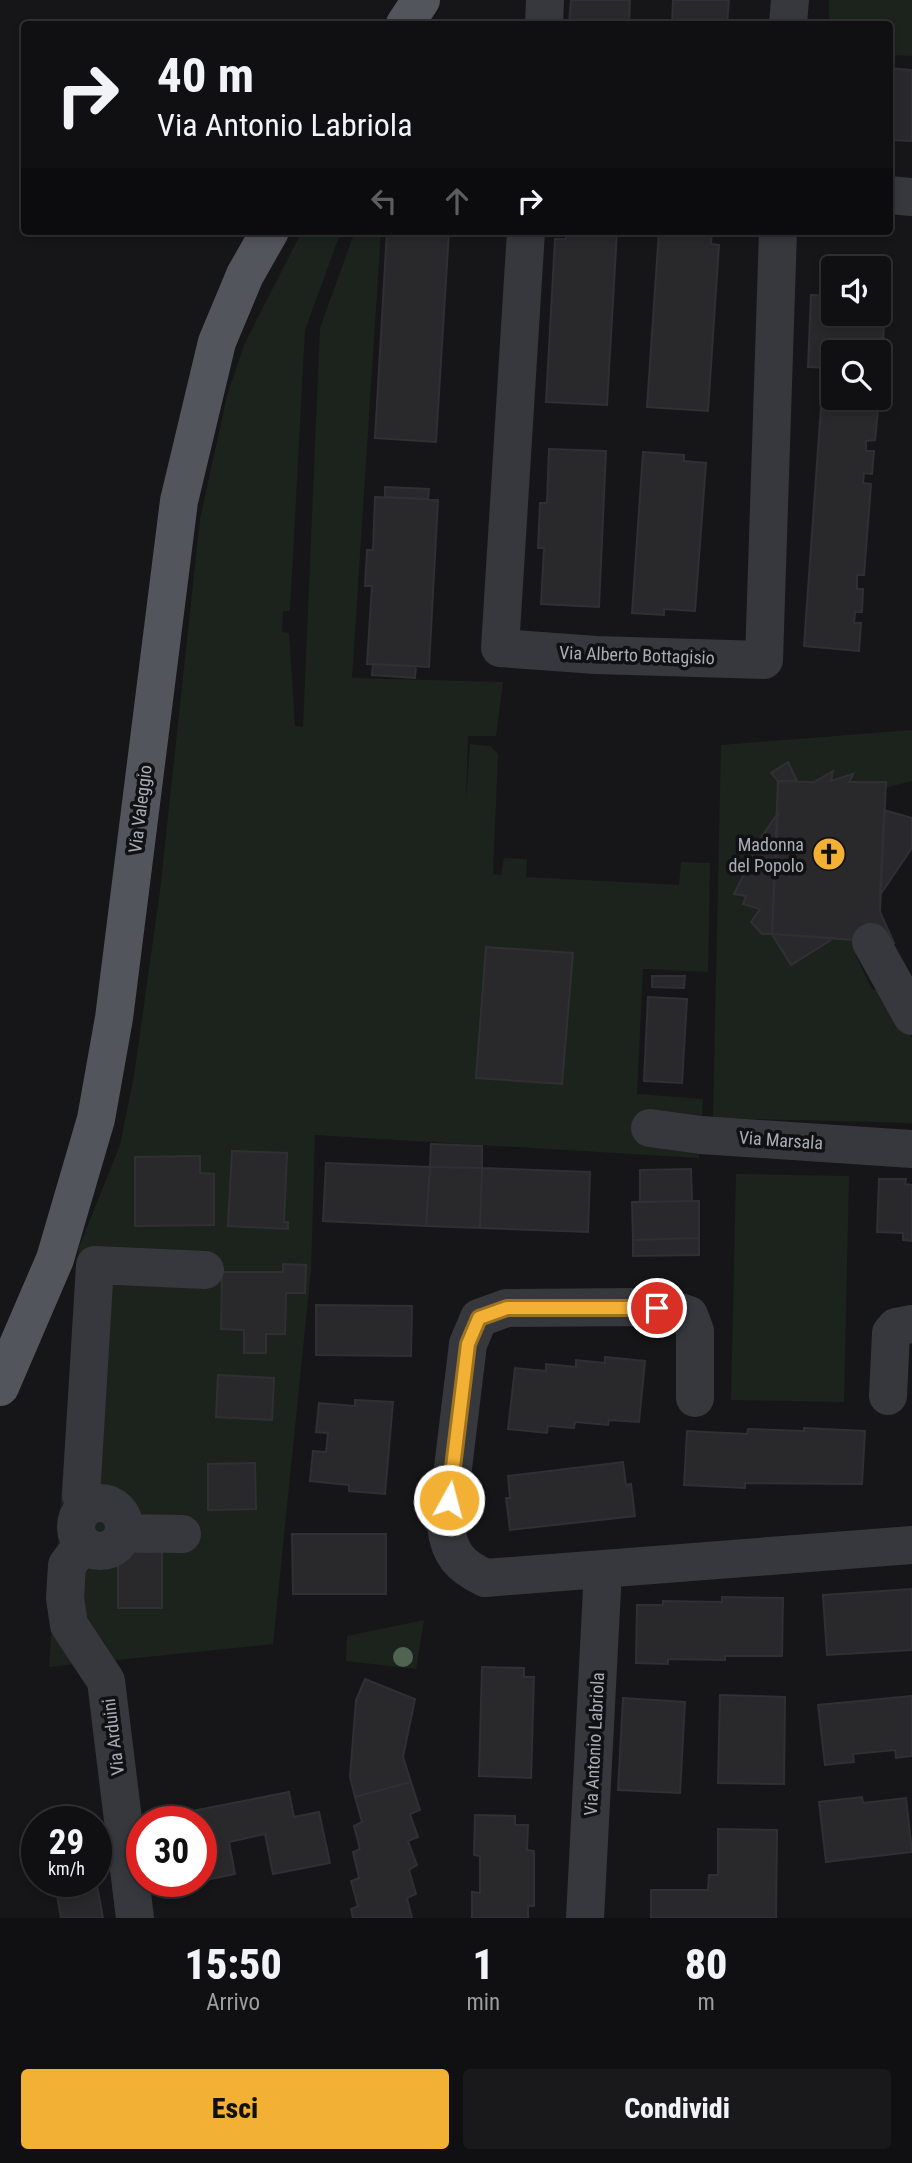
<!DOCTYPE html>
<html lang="it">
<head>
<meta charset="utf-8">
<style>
  :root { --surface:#101012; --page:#19191b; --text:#f1f3f6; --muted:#9c9d9f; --line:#303032; --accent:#f2b134 }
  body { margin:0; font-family:"Roboto Condensed",sans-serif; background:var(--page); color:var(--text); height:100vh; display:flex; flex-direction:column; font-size:26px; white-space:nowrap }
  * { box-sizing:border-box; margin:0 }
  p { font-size:23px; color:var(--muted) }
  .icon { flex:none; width:38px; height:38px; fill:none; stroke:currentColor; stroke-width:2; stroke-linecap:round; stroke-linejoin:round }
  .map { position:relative; height:1918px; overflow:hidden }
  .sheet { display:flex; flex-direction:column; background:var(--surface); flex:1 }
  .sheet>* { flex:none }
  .hud { position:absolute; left:21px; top:21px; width:872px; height:214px; border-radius:7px; box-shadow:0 4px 10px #0003,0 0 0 2px var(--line); background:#101012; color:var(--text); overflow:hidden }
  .buttons { position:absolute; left:821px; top:256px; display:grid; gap:14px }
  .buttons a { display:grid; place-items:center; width:70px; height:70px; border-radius:7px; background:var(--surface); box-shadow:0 4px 10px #0003,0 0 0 2px var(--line); font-size:35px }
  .speed { position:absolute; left:21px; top:1806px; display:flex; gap:14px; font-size:35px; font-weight:700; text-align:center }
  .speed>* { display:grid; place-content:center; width:91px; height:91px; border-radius:50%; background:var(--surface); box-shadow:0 4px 10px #0003,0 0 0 2px var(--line); line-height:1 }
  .speed small { font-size:18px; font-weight:400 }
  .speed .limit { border:10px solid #d22; background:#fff; color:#111 }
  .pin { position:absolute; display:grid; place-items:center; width:60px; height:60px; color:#fff; margin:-30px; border:4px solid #fff; border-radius:50%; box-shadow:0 2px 7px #0007 }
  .me { position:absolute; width:77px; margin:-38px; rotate:7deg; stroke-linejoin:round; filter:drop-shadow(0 0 5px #0008) }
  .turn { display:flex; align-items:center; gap:24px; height:147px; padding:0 21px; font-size:32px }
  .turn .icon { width:91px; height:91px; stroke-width:2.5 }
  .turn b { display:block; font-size:49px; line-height:60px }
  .lanes { display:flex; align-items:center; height:66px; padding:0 21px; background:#0003; justify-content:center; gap:35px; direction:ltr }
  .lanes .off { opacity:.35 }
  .eta { display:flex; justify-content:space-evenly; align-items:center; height:119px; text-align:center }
  .eta b { font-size:42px; font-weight:800; line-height:49px }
  .primary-button { display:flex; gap:14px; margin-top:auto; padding:14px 21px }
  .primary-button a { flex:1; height:80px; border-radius:7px; background:var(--accent); color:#111; font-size:28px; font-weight:800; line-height:80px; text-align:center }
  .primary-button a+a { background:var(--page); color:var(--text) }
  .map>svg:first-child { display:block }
  .green { fill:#1c231d }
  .building { fill:#29292c; stroke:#303034; stroke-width:2 }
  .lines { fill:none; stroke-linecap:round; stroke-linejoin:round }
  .minor { stroke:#37383d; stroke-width:38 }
  .major { stroke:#53555c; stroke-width:38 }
  .tree { fill:#506452 }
  .route-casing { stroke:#9d7322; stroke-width:18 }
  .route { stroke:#f2b134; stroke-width:12 }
  .labels { text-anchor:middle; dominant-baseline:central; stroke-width:7; stroke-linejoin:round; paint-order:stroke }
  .street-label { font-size:18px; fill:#a8adb8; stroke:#111113 }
  .poi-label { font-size:18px; fill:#a8adb8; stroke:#111113; text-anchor:end }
</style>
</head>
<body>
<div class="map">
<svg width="912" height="1918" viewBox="0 0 912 1918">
  <rect width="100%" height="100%" fill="#161618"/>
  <path class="green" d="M829 0H912V56L889 55V24H829Z
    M302 231H341L305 330 290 611H283L282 632 289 633 295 726 303 727 320 328 355 231H381L352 678 503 682 496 736H468L466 804 470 744 490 746 498 754 493 874 501 875 504 858 527 859 526 877 679 885 681 862 710 863 708 972 643 969 637 1094 703 1099 699 1158 315 1135 311 1270 273 1644 49 1667 79 1247 120 1145 134 1076 160 891 200 519 227 396 244 345Z
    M912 730V781L885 788 856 956 872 989 893 998 912 1038V1123L713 1118 721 745Z
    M736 1174 849 1176 844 1402 731 1400Z
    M424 1620 416 1669 346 1661 347 1636Z"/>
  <path class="building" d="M571 0H630L629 24H569Z
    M673 0H729L727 24H672Z
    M889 68 912 70V141L889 140Z
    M387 231H449L436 442 375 438Z
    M566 231H617L607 405 546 402 555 239H566Z
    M659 231H712L711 244 719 245 708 411 647 407Z
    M811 295 833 296V313H878V298H885L882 370H878V352H833V368L808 367Z
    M821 407 878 410 875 440 866 441V451H874L872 474 864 473 863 483 871 484 864 575H857V589H863L862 612H855L854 623H861L859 651 804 646Z
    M549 449 606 451 599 607 541 604 544 548H538L540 503H547Z
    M643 452 684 455V461L706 463 695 611 664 609V615L632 613Z
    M385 487 429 489 428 499 385 497Z
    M375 497 438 500 429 667 367 664 372 586H365L367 550H373Z
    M373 664 416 666 415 678 372 675Z
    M788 762 797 781H778L771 773Z
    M833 771 831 781 853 774 849 782H886L880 912 894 943 772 934 778 781 814 782Z
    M884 810 912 818V848L880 895Z
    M778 813 772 934H762L751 922 760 909 743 904 746 896 734 894 745 872 739 870Z
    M772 934 834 938 791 965Z
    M486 947 573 953 562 1084 476 1078Z
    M652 976H685L684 988 652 987Z
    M648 997 687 999 682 1083 644 1081Z
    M431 1144 482 1146V1168L430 1167Z
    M232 1151 287 1153 284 1222H288V1229L228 1226Z
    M200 1156V1173L214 1174V1225L135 1226V1157Z
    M326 1163 430 1167 426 1226 323 1221Z
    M430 1167 482 1168 480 1228 426 1226Z
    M482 1168 590 1172 588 1232 480 1228Z
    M691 1169 692 1201 640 1202V1170Z
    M879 1179H906L905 1184 912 1185V1241L903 1240V1233L877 1232Z
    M692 1201H699V1238L633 1240 632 1202Z
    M699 1238V1255L633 1256V1240Z
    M283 1264 306 1265 305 1293H286L285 1334H266V1353H244V1330L221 1329 222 1272H283Z
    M316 1305 412 1306 411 1356 316 1355Z
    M605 1357 645 1361 639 1422 609 1420 608 1425 575 1422 574 1428 548 1426 547 1433 508 1429 515 1368 546 1371V1364L576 1367V1360L605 1363Z
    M218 1375 274 1378 272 1420 216 1417Z
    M355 1400 393 1402 385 1494 349 1491V1485L310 1481 313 1451 326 1452 328 1433 316 1432 319 1403 355 1406Z
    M804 1428 865 1431 862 1484 745 1483V1488L684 1485 687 1431 747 1434 748 1429 804 1431Z
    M623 1462 626 1485 631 1484 635 1516 510 1530 506 1498H510L508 1476Z
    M255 1463 256 1509 208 1510V1464Z
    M292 1534H386V1594H293Z
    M118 1552H162V1608H118Z
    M912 1589V1650L827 1655 823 1595Z
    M722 1597 783 1598 782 1656H725V1660L668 1659V1664L636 1663 637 1605H663V1601L722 1602Z
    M482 1667 524 1668V1677H534L531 1778 479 1776Z
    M365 1679 415 1699 403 1757 411 1782 355 1797 350 1777 356 1700Z
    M720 1695 785 1697 784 1784 718 1783Z
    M912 1696V1756L896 1758 895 1750 853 1754 854 1762 825 1765 818 1705Z
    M623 1698 685 1702 680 1793 618 1790Z
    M411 1782 420 1810 410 1814 418 1837 408 1841 417 1865 409 1870 416 1894 407 1898 412 1918H353L351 1909 358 1906 351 1881 359 1878 353 1852 360 1849 354 1826 362 1822 355 1797Z
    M289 1792 294 1817 319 1812 330 1863 273 1874 265 1834 229 1842 235 1874 201 1881V1822H189L187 1812Z
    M862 1797 863 1803 906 1798 912 1852 826 1862 819 1802Z
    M475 1815 515 1816V1825H528L527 1850 534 1851V1906H528V1918H472V1892L480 1893V1856L474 1855Z
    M718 1829 777 1830 776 1918H651V1890H708L709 1875H718Z
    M96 1880 103 1918H61L55 1884Z"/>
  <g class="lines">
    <path class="minor" d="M544 24 545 0
      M788 24 790 0
      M889 195 912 197
      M526 231 500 648 596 655 764 660 778 231
      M871 942 912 1016
      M650 1128 701 1135 912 1149
      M888 1396 891 1333 896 1327 912 1324
      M695 1398V1331L689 1315 671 1309 642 1307 507 1308 479 1318 468 1344 446 1526C449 1554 460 1566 485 1578L912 1545
      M76 1527a24 24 0 1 1 48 0a24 24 0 1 1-48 0Z
      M87 1506 81 1496 95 1265 205 1270
      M124 1533 182 1534
      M83 1544 67 1565 65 1598 69 1625 106 1681 135 1918
      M585 1918 603 1570"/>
    <path class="major" d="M405 24 421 0
      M0 1387 55 1259 96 1119 114 1018 179 501 217 342 245 275 270 231"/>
  </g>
  <circle class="tree" cx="403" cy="1657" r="10"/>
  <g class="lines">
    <defs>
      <path id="route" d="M449 1500 468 1344 479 1318 507 1308H657"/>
    </defs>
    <use href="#route" class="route-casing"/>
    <use href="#route" class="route"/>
  </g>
  <defs>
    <symbol id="church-disc" viewBox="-11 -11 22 22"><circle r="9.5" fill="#f2b134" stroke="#111113"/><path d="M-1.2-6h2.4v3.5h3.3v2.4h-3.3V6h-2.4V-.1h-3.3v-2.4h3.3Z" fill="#111"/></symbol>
  </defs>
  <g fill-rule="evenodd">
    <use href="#church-disc" x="810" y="835" width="38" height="38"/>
  </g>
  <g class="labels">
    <g class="street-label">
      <text transform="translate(637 655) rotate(2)">Via Alberto Bottagisio</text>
      <text transform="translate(140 809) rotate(-83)">Via Valeggio</text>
      <text transform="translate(781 1140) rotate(4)">Via Marsala</text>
      <text transform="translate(113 1737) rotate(-97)">Via Arduini</text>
      <text transform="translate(594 1744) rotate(-87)">Via Antonio Labriola</text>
    </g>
    <g class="poi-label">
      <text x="804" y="844">Madonna<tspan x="804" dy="21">del Popolo</tspan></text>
    </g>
  </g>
</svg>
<div class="buttons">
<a><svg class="icon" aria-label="sound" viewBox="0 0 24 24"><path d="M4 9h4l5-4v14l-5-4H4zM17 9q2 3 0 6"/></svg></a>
<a><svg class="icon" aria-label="search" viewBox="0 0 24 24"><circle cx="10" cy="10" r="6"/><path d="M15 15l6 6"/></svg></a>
</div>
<div class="speed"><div>29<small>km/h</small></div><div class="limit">30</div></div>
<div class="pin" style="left:657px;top:1308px;background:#d93025"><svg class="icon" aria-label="arrive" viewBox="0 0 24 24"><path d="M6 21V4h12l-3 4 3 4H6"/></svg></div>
<svg class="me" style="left:449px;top:1500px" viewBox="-20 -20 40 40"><circle r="17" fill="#f2b134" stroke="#fff" stroke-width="3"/><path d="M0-11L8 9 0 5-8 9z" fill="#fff"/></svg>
<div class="hud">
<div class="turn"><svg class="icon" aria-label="right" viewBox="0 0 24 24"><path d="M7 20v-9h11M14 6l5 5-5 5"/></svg><div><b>40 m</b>Via Antonio Labriola</div></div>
<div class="lanes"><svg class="icon off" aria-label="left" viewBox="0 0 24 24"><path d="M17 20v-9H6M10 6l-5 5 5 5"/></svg><svg class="icon off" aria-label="ahead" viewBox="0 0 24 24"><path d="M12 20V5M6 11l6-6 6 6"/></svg><svg class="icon" aria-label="right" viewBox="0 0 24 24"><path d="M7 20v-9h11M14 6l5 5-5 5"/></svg></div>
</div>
</div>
<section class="sheet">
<div class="eta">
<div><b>15:50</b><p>Arrivo</p></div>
<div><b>1</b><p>min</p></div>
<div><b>80</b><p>m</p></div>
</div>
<div class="primary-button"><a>Esci</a><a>Condividi</a></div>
</section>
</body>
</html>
